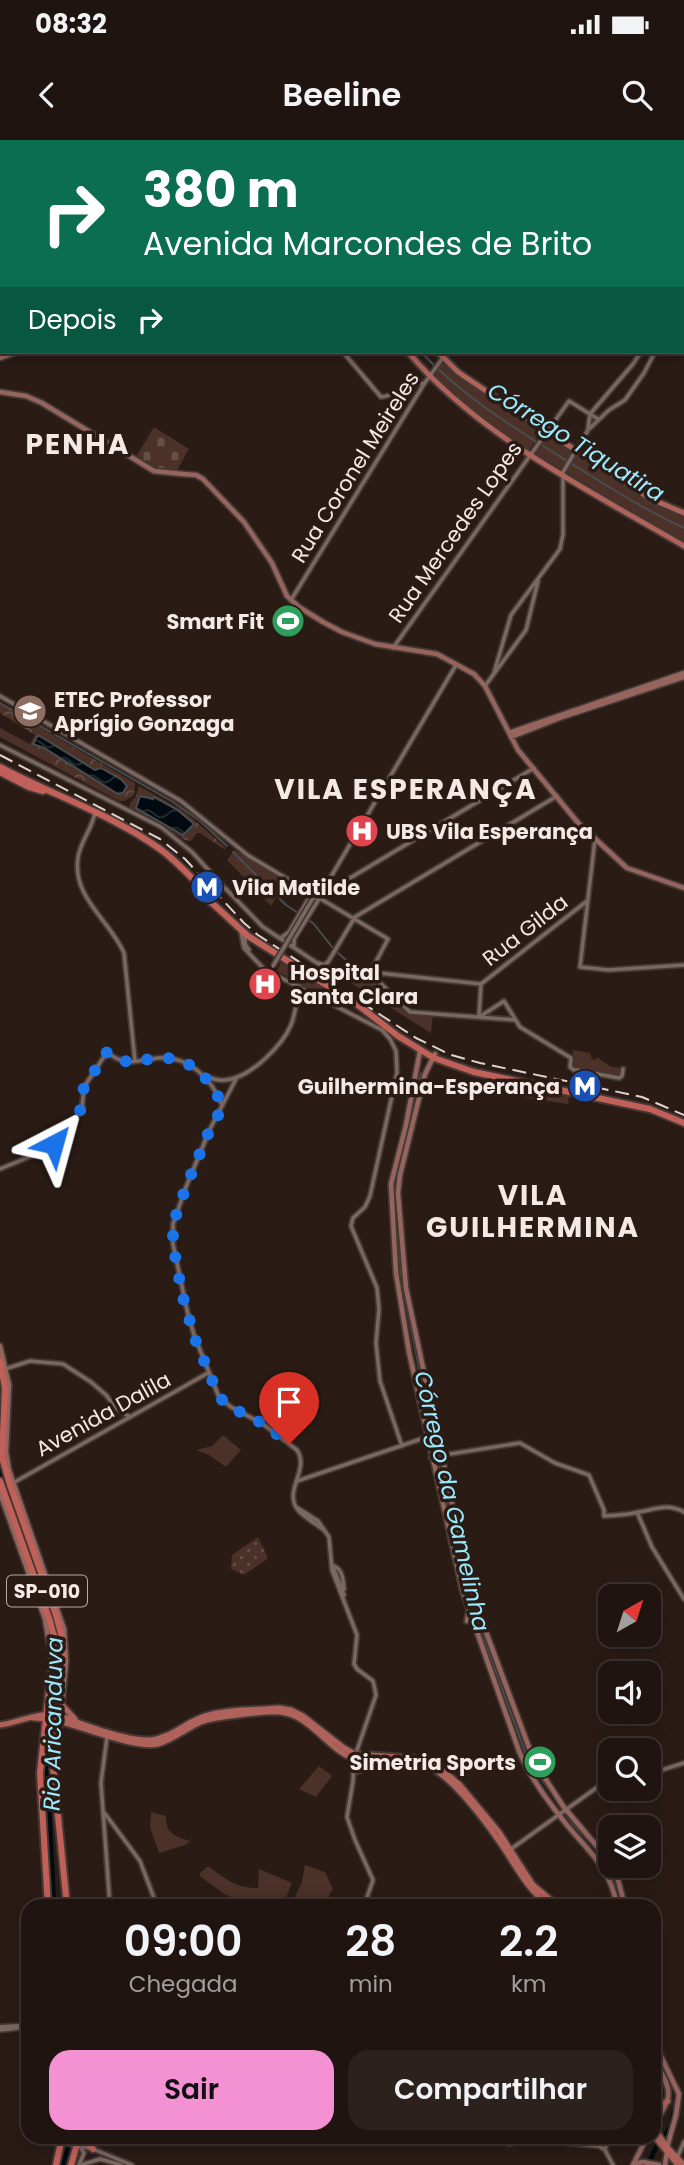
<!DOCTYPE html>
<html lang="pt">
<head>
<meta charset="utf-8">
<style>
  :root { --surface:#201410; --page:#2d211e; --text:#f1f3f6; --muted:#a29e9f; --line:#3d3330; --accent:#f491d3 }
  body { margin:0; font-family:Poppins,sans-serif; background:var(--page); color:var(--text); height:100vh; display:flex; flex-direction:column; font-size:26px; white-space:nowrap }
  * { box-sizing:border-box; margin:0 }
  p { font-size:23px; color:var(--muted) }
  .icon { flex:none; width:38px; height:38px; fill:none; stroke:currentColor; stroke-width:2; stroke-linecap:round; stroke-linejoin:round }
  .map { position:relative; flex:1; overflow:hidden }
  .sheet { position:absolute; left:21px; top:1759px; width:640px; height:245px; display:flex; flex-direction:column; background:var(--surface); border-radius:21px; box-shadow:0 4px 18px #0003,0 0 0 2px var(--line) }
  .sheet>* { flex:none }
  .banner { position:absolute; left:0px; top:0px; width:684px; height:214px; box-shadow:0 4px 18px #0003,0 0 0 2px var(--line); background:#0b6e4f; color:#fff; overflow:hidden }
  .needle { width:46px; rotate:39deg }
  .buttons { position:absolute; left:598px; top:1444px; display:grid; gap:14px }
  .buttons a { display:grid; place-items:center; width:63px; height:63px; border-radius:14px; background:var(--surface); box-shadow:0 4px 18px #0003,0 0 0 2px var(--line); font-size:35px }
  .pin { position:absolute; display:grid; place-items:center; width:60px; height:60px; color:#fff; margin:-72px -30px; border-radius:50% 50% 50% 0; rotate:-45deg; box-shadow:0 0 7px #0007 }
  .pin .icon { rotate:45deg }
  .me { position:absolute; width:77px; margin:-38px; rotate:39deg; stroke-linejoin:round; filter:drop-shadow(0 0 5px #0008) }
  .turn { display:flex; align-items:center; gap:24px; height:147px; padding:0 28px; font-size:32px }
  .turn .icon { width:91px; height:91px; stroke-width:2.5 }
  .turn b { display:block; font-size:49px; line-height:60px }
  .then { display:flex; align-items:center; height:66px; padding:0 28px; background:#0003; gap:14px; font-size:26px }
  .eta { display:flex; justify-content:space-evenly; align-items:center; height:119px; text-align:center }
  .eta b { font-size:42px; font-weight:600; line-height:49px }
  .primary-button { display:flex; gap:14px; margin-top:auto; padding:14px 28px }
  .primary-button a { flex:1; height:80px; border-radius:21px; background:var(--accent); color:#111; font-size:28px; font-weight:600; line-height:80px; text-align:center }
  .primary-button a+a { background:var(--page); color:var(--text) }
  .status { display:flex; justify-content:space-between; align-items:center; height:49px; padding:0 35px; background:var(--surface); direction:ltr }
  .status svg { height:19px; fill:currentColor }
  header { display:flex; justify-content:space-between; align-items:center; height:91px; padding:0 28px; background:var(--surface); font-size:32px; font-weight:600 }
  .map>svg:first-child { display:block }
  .green { fill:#4b3127 }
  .forest { fill:url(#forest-crowns); fill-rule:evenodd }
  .cemetery { fill:url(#cemetery-stones) }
  .garden { fill:url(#garden-dots) }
  .water { fill:url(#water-waves); stroke:#494d50; stroke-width:2 }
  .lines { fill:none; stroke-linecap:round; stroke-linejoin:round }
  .stream { stroke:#494d50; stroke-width:2 }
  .river { stroke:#000a10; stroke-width:4.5 }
  .tertiary-casing { stroke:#443835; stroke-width:7 }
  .secondary-casing { stroke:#443835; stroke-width:8 }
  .primary-casing { stroke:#443835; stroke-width:9 }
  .trunk-casing { stroke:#443835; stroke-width:10 }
  .tertiary { stroke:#7a6760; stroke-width:3.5 }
  .secondary { stroke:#94645d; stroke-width:4.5 }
  .primary { stroke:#af625a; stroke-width:5 }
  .trunk { stroke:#c06058; stroke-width:6 }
  .rail { stroke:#dfd3cf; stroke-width:2; stroke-dasharray:14 7; stroke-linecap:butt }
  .tertiary-bridge-casing { stroke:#443835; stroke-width:7; stroke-linecap:butt }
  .tertiary-bridge { stroke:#7a6760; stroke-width:3.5 }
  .route { stroke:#1a73e8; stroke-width:12; stroke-dasharray:0 21.6 }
  .labels { text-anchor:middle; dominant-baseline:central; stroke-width:7; stroke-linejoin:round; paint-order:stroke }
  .shield { fill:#2a1b15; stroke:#b7aba7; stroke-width:2 }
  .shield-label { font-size:19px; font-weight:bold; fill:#f4e9e5 }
  .street-label { font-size:21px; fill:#f4e9e5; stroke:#2a1b15 }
  .poi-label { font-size:21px; font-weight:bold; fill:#f4e9e5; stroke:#2a1b15; text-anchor:start }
  .water-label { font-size:23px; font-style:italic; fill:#9ae9fe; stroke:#2a1b15 }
  .district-label { font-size:28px; font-weight:bold; letter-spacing:2px; fill:#f4e9e5; stroke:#2a1b15 }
</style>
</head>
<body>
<div class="status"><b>08:32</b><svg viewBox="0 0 49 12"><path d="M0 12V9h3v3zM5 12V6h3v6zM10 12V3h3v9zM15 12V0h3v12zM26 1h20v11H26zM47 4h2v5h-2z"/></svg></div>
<header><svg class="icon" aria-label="back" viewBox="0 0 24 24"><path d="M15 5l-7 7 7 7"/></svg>Beeline<svg class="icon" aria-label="search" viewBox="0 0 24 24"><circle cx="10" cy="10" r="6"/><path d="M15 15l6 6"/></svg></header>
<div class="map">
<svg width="684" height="2025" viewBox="0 0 684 2025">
  <defs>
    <pattern id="forest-crowns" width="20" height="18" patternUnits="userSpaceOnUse" patternTransform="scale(1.75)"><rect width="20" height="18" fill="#4b3127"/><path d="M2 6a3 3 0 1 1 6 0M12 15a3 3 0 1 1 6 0" fill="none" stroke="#664f46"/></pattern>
    <pattern id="cemetery-stones" width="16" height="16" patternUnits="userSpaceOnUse" patternTransform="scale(1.75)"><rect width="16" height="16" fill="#4b3127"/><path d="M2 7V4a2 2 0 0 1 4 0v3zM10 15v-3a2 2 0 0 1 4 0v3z" fill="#664f46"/></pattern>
    <pattern id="garden-dots" width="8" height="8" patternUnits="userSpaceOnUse" patternTransform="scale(1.75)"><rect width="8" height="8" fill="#4b3127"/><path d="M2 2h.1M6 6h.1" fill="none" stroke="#664f46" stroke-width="1.8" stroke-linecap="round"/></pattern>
    <pattern id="water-waves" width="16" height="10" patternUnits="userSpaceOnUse" patternTransform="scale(1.75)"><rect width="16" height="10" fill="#000a10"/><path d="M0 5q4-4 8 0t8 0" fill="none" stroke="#262e33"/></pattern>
  </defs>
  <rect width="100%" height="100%" fill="#2a1b15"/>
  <path class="green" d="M443 221 472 245 543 290 529 310 464 264 432 235Z
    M548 294 649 360 684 376V403L534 313Z
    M234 710 287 740 271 766 227 720Z
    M282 820 361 871 335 855 331 861 277 831Z
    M357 833 367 834 409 873 433 875 431 893 351 843Z
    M573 910 590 913 592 919 596 920 597 917 611 927 623 928 621 937 571 928Z
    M521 944 569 953 568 964 520 957Z
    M223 1295 241 1310 226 1327 209 1315 196 1310 212 1306Z
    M319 1626 332 1636 316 1657 299 1649Z
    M151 1672 166 1676C165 1694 177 1697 190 1701L185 1705 159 1713 150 1687Z
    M305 1725 325 1732 333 1749 326 1761 292 1763 302 1742Z
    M208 1726C226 1739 235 1748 258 1748L259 1729 292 1743 286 1757H283L282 1762 236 1759 224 1754 200 1736V1733Z"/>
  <path class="forest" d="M0 564 135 643 134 655 125 661H119L0 597V588L30 604 35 595 0 573ZM38 595 95 630 101 628 126 643 118 654 44 607 33 604Z
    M139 646 185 672 225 707V710L200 693H197L191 701 185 700 160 683 129 667 130 663 136 656Z"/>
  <path class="cemetery" d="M154 287 189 309 176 332 154 328 136 317Z"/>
  <path class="garden" d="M258 1397 268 1418 244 1435 231 1429 232 1415Z"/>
  <path class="water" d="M38 595 95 630 101 628 122 640 127 646 123 653 118 654 44 608 33 604Z
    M140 656 153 659 154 657 179 671 194 684 183 695 136 668Z"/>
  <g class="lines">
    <path class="stream" d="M421 212C464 258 519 291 572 324 609 347 645 370 684 388
      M0 563 173 662 200 681 227 706
      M233 712 286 765 298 773
      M302 776 313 783 333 808
      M337 812 355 828
      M363 835 393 860
      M395 1040 421 933
      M394 1048 401 1133 410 1183 435 1309 472 1466 528 1620 573 1684 596 1709 607 1725 616 1743 622 1766"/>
    <path class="river" d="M0 1240V1279
      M0 1327 56 1488 59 1508 57 1532 47 1625 54 1766
      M663 1998 671 1986 674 1971
      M650 2020 657 2005
      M63 2025 71 1997"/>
    <defs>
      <path id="tertiary" d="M343 212 381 257C397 256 408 240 424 244
        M588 289 590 274 633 224 641 212
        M291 460 424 244 447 212
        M393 508 569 261 598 279
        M494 533 511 475 560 409 563 394V332L588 290 609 270 625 260 644 233 655 212
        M485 546 526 490 538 441
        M0 556 181 661 250 717
        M0 605 161 687 192 712 223 746
        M95 672C93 688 80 701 78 718 72 758 110 780 124 813L135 921
        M595 699 580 827 609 830 684 825
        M249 716 388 799 370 833
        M225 748 263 787 323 827 481 844
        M313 758 329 740 456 525
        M315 759 534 628
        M241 792 244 808 264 829 382 890 390 899 396 911 397 933 370 1056 365 1067 353 1078 351 1086 377 1148 379 1169 376 1203 380 1241 402 1306
        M245 795V804L249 810
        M282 797 289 792 312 753 326 741
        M294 806V799L319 759
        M318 823 324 825 328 822 355 777 557 656
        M370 833 410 872 515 880
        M481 844 587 761
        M479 876 481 844
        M481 876 504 861 520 887 571 918 570 927 574 930
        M577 930 619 938 622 936 623 929
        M203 935C210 938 217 941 225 940 249 939 282 906 291 885 296 872 297 859 299 846
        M237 937 210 989 186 1047 173 1084V1104L187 1170 194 1195 219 1257 231 1267 263 1284 297 1310C309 1328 287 1348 295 1365 299 1375 317 1384 325 1391
        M0 1029 46 1010 63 997 82 968 84 947 107 912C126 928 137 920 159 918 189 916 212 939 222 965
        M5 1229 30 1221 63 1224 91 1242 106 1255 116 1268 130 1277
        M431 1317 520 1303 555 1323 589 1335 604 1370V1376C616 1375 628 1375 639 1372 656 1369 668 1363 684 1372
        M297 1341 427 1297
        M13 1343 208 1233
        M296 1367 318 1381 329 1397 332 1430 357 1495 354 1524 357 1529 373 1541 376 1555 354 1619 353 1641 347 1677 355 1700 373 1740 364 1766
        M637 1372 652 1407 684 1459
        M334 1426C343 1430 343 1440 344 1449
        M333 1427 344 1455
        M107 1597 101 1643 110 1766
        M354 1633 373 1625 374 1621
        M649 1634 684 1623
        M103 1671 140 1721 157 1766
        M511 1709 599 1646 611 1643
        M0 1887 28 1885
        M0 1890 28 1887
        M61 2002 93 2009 132 2025
        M604 2003 608 1997
        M509 2004 524 1999 599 2006 603 2003 606 2006 605 2010
        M599 2006 605 2010 613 2025
        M677 2018 684 2002
        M79 2025 84 2013 81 2008
        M81 2025 100 2019 121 2025"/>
      <path id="secondary" d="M336 0 342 2
        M89 2 90 0
        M242 2 244 0
        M682 95H684
        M0 135 2 134
        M0 165 2 164
        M0 218 17 212
        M0 252 26 256 42 263 154 331 183 334
        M182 334 196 335 203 339 244 382 272 423 287 456 299 467 323 482
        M323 482 342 492 375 504 437 514 474 534 485 546 518 610 579 684 627 728 684 748
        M509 593 684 533
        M511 597 562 577 684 537
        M420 911 406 985 391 1044 396 1133 409 1212 463 1452 519 1611C529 1635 546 1659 563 1680 586 1710 610 1725 617 1766
        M435 914 425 934 400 1035 398 1053 406 1148 470 1449 534 1621 563 1666 606 1717 618 1740 625 1766
        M0 1206 9 1245 6 1312 9 1330 64 1489 66 1521 58 1605
        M0 1353 45 1479 50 1508
        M467 1481 469 1471
        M654 1902 679 1954 676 1975 668 2004 665 2025
        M654 1918C670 1950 676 1953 654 1984
        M634 2024 643 2022 659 2025
        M633 2025 647 1997"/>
      <path id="primary" d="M141 0 145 2
        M179 0 183 2
        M162 2 163 0
        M408 212C479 296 590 351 684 406
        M438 212 458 232 511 268 649 358 684 373
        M62 1565 75 1579
        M34 1578C41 1579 48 1578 55 1580 80 1586 135 1609 158 1604 173 1600 187 1588 201 1582 213 1577 266 1571 280 1572 311 1575 327 1610 355 1619 364 1622 373 1620 382 1620 400 1619 422 1621 438 1632 461 1648 485 1681 501 1704 516 1726 527 1749 549 1766
        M0 1585C16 1583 38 1573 52 1574 62 1575 69 1579 77 1582 96 1589 131 1601 151 1600 170 1598 186 1582 205 1576 228 1569 255 1570 279 1568L291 1570 303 1576 344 1608 355 1614 414 1618 432 1624 445 1632 460 1645 499 1692 533 1745 558 1766
        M654 1969 668 1961
        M654 1988 667 2007 684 2025
        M654 1996 678 2025"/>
      <path id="trunk" d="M0 627C52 655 111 674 160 709 179 723 195 741 211 758
        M0 632 29 647 43 651
        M211 762 248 796 358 865 398 896 434 918 474 932 650 969 684 983
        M0 1221 5 1248 2 1317 10 1345 56 1475 63 1501 62 1527 53 1626 67 1766
        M0 1341 50 1481 54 1497
        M48 1766 40 1633 52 1523 54 1495
        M82 1997 93 2009
        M56 2025 62 1997
        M71 2025 79 1997"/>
    </defs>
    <use href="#tertiary" class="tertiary-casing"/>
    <use href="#secondary" class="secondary-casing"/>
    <use href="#primary" class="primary-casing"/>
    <use href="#trunk" class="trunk-casing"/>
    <use href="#tertiary" class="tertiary"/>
    <use href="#secondary" class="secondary"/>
    <use href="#primary" class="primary"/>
    <use href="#trunk" class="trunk"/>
    <path class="rail" d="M59 2 60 0
      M0 74 2 72
      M0 615 160 699 185 719 244 783 258 795 416 898 451 915 480 923 642 957 684 975"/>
    <defs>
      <path id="tertiary-bridge" d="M273 826 313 758"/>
    </defs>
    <use href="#tertiary-bridge" class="tertiary-bridge-casing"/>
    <use href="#tertiary-bridge" class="tertiary-bridge"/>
  </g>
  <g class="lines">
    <path class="route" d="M54 1004 66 993 80 971 84 947 107 912C127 929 140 918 163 918 193 918 212 941 223 967L211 987 187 1044 173 1084V1104L182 1154 195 1199 219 1257 230 1267 264 1284 289 1304"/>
  </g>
  <defs>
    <symbol id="stadium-disc" viewBox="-11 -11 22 22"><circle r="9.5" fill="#2e9e5b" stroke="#2a1b15"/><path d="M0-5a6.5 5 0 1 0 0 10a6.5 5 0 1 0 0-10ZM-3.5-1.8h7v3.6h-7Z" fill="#fff"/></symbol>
    <symbol id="university-disc" viewBox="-11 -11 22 22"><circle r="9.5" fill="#8d6e63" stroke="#2a1b15"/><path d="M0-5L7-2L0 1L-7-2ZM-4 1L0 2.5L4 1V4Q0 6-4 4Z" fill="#fff"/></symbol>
    <symbol id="hospital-disc" viewBox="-11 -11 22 22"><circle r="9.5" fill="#e0444e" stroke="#2a1b15"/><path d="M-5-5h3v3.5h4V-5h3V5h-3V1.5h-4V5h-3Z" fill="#fff"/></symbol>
    <symbol id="metro-disc" viewBox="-11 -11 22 22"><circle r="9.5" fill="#1a4fb4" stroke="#2a1b15"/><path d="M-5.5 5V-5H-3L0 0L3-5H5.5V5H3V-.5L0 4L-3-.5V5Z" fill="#fff"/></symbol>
  </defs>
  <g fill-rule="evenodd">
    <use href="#stadium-disc" x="269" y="462" width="38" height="38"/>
    <use href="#university-disc" x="11" y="552" width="38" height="38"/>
    <use href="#hospital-disc" x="343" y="672" width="38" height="38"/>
    <use href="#metro-disc" x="188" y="728" width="38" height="38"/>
    <use href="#hospital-disc" x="246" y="825" width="38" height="38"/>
    <use href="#metro-disc" x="566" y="927" width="38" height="38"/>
    <use href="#stadium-disc" x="521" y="1603" width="38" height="38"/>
  </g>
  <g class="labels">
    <rect class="shield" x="7" y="1435.5" width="80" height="31" rx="5"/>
    <g class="shield-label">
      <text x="47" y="1451">SP-010</text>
    </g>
    <g class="street-label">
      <text transform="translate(355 327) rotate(-58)">Rua Coronel Meireles</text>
      <text transform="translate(455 392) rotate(-55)">Rua Mercedes Lopes</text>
      <text transform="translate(525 790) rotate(-38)">Rua Gilda</text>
      <text transform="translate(103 1274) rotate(-29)">Avenida Dalila</text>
    </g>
    <g class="poi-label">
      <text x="264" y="481" text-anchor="end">Smart Fit</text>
      <text x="54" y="559">ETEC Professor<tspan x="54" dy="24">Aprígio Gonzaga</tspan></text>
      <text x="386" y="691">UBS Vila Esperança</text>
      <text x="232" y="747">Vila Matilde</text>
      <text x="290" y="832">Hospital<tspan x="290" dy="24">Santa Clara</tspan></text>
      <text x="560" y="946" text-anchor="end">Guilhermina-Esperança</text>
      <text x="516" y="1622" text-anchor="end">Simetria Sports</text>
    </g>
    <g class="water-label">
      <text transform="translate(576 302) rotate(32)">Córrego Tiquatira</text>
      <text transform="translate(452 1361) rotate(77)">Córrego da Gamelinha</text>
      <text transform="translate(53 1584) rotate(-89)">Rio Aricanduva</text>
    </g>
    <g class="district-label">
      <text x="78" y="304">PENHA</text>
      <text x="406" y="649">VILA ESPERANÇA</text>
      <text x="533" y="1055">VILA<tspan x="533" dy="32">GUILHERMINA</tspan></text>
    </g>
  </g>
</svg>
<div class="buttons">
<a><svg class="needle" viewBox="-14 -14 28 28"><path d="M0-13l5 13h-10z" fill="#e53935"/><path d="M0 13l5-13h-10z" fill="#a29e9f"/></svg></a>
<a><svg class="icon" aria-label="sound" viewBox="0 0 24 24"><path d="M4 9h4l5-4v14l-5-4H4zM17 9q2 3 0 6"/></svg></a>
<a><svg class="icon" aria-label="search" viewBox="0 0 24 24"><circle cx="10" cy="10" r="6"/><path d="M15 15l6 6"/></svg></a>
<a><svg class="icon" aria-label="layers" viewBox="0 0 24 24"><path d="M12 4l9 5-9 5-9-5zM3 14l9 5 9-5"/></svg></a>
</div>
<div class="pin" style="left:289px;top:1304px;background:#d93025"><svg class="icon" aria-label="arrive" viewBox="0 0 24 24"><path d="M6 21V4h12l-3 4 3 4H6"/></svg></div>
<svg class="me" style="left:54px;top:1004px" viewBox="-20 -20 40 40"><path d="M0-17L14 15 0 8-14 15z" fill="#1a73e8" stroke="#fff" stroke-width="4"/></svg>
<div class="banner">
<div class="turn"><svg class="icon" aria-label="right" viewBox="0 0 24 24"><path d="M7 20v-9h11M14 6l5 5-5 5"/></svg><div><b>380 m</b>Avenida Marcondes de Brito</div></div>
<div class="then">Depois<svg class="icon" aria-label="right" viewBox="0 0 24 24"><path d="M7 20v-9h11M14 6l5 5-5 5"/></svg></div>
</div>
<section class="sheet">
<div class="eta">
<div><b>09:00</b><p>Chegada</p></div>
<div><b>28</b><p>min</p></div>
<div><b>2.2</b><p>km</p></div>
</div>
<div class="primary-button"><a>Sair</a><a>Compartilhar</a></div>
</section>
</div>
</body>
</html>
